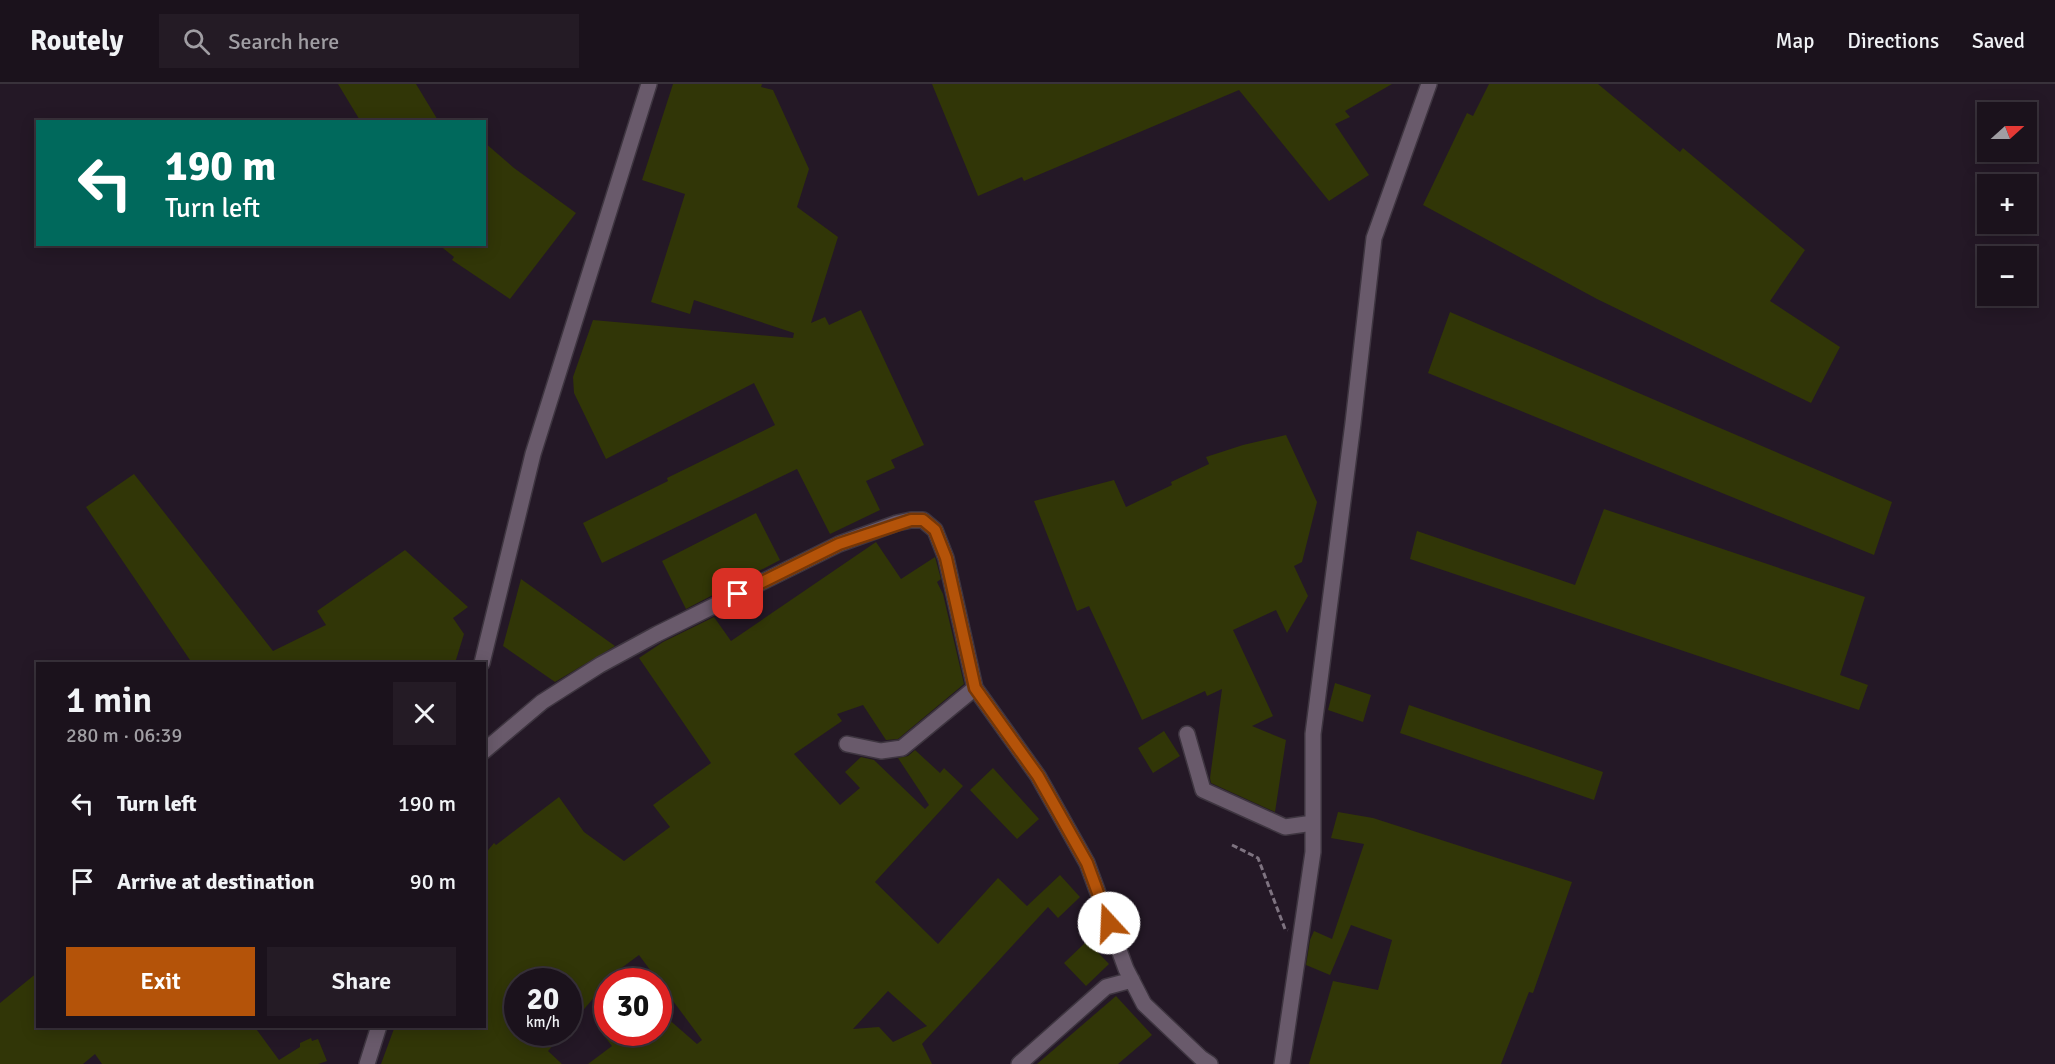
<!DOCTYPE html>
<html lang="en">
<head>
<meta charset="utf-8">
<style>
  :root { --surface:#1b121c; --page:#241b25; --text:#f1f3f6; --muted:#a09ea3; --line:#39323b; --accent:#b45309 }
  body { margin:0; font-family:Signika,sans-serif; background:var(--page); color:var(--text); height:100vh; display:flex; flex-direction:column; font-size:22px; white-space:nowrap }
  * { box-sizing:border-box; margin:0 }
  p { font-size:20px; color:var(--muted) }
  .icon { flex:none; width:33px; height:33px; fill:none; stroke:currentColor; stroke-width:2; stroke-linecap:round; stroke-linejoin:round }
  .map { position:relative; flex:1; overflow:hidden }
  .sheet { position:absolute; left:36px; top:578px; width:450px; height:366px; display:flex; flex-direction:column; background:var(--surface); border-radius:0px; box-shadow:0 3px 15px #0003,0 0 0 2px var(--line) }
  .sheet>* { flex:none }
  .hud { position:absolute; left:36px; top:36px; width:450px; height:126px; border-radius:0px; box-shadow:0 3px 15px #0003,0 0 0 2px var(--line); background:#00695c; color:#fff; overflow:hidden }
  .needle { width:39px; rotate:69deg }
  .fabs { position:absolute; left:1977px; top:18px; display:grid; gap:12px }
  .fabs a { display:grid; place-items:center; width:60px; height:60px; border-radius:0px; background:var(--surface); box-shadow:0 3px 15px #0003,0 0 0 2px var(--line); font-size:30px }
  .speed { position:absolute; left:504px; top:884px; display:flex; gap:12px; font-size:30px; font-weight:700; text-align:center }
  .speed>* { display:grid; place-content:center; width:78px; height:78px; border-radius:50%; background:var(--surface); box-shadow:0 3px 15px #0003,0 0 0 2px var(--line); line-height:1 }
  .speed small { font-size:15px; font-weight:400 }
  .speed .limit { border:9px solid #d22; background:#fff; color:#111 }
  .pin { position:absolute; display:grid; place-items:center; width:51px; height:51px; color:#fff; margin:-26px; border-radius:12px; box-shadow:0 3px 9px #0006 }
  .me { position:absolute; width:66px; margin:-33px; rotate:340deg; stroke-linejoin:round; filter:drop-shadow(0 0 4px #0008) }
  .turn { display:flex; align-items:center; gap:21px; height:126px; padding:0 30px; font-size:27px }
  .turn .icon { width:78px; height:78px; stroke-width:2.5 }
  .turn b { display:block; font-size:42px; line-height:51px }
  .round { display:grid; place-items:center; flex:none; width:63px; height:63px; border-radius:0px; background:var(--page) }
  .head { display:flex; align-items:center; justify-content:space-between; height:102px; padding:0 30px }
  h1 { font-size:36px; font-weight:600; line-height:45px }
  .action { display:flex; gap:12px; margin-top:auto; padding:12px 30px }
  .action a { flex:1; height:69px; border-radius:0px; background:var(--accent); color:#fff; font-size:24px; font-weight:600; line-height:69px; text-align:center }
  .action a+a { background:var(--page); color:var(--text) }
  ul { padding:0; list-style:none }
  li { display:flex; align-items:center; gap:18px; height:78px; padding:0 30px }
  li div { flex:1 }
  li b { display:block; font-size:22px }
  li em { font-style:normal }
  header { display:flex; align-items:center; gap:36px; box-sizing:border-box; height:84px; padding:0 30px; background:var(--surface); border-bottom:2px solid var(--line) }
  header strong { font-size:28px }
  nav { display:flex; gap:33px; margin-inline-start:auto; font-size:21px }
  .search { width:420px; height:54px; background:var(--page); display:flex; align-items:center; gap:15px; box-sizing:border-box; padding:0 21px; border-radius:0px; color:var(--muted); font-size:22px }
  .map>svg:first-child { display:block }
  .building { fill:#313607; fill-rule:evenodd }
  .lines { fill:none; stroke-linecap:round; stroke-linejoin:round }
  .minor-casing { stroke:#3e3540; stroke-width:18 }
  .path { stroke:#7e7380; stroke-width:3; stroke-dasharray:6 3; stroke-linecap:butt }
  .minor { stroke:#695a6b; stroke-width:15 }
  .route-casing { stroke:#753606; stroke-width:15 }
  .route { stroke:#b45309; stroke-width:10 }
</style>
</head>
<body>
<header>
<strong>Routely</strong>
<div class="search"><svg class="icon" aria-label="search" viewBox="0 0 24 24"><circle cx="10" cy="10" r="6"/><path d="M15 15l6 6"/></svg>Search here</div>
<nav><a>Map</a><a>Directions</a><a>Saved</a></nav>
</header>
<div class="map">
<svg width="2055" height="980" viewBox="0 0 2055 980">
  <rect width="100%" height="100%" fill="#241826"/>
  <path class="building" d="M338 0H416L439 38H361Z
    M673 0H762L761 3 773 6 809 85 797 123 838 153 811 239 825 233 829 241 861 226 924 361 891 376 895 384 866 397 880 426 830 450 797 385 602 479 583 439 668 397 667 394 775 341 754 299 606 375 574 309 573 293 593 236 793 254 794 249 694 216 690 230 651 218 685 110 642 96Z
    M932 0H1392L1345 27 1350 33 1335 40 1369 91 1329 117 1239 6 1024 97 1022 93 978 112Z
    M1489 0H1598L1680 68 1683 64 1805 166 1770 217 1840 263 1811 319 1597 215 1423 121 1467 29 1473 32Z
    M484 58 514 84 576 129 510 215 452 176 454 173 438 160H484Z
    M1450 228 1892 418 1874 471 1428 289Z
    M1286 351 1317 418 1302 478 1294 482 1308 512 1287 549 1276 526 1233 546 1273 632 1252 642 1286 656 1275 728 1211 699 1210 694 1222 605 1207 612 1205 607 1142 636 1089 522 1077 527 1034 417 1114 396 1126 423 1172 401 1171 398 1209 380 1206 373 1243 361Z
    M134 390 273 567 326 541 317 527 405 466 468 523 453 534 464 550 455 579H192L86 423Z
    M1604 425 1865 513 1840 591 1868 601 1859 626 1410 475 1417 447 1575 501Z
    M756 429 780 476 686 525 662 477Z
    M876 458 901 495 935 473 941 495 937 498 943 510 964 600 898 655 886 656 863 621 837 630 842 637 794 670 840 721 860 704 845 688 861 673 874 676 925 725 929 721 898 674 908 672 915 666 940 689 944 684 963 702 875 798 938 860 998 794 1027 822 1060 791 1080 813 1058 834 1048 823 922 960 932 980H588L612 962 601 948H658V926L697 960 702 956 639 871 616 888 625 897H608L568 944V897H518V948H565L548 967 562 980H381L395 942H484V771L494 759 496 761 559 713 584 748 624 777 670 743 653 721 711 679 639 574 663 558 714 533 731 557ZM888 907 927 942 893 958 879 943 853 945Z
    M521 495 615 562 555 598 503 562Z
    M1335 599 1371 611 1363 638 1328 626Z
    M1409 621 1603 688 1594 716 1400 649Z
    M1164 647 1180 672 1153 689 1138 664Z
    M993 684 1039 735 1017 755 970 706Z
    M1338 728 1373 734 1572 798 1533 909 1529 908 1501 980H1309L1333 897 1378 906 1392 856 1351 841 1330 891 1306 881 1310 856 1314 847 1332 855 1364 760 1331 754Z
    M1087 857 1109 880 1086 902 1064 879Z
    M38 888V942H254L279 976 300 963V959L311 954 312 957 318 955 327 977 318 980H102L95 970 83 980H0V919Z
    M1116 912 1152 951 1118 980H1037Z"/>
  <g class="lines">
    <defs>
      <path id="minor" d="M482 579 533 370 649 0
        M1187 650 1203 706 1285 743 1313 739
        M847 660 881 667 902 664 975 604
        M484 667 542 618 600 581 657 550 839 460 897 439 911 436H923L935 446 946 474 975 604 1038 692 1087 779 1126 885 1144 920 1201 974 1210 980
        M367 980 379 942
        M1019 980 1106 903 1132 896
        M1282 980 1313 768V650L1353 339 1374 154 1429 0"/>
    </defs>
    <use href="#minor" class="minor-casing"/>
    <path class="path" d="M1232 761 1258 774 1285 845 1288 846"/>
    <use href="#minor" class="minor"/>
  </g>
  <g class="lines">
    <defs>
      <path id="route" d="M738 510 839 460 911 436H923L935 446 946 474 975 604 1038 692 1087 779 1109 839"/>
    </defs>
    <use href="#route" class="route-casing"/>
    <use href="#route" class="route"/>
  </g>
</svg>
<div class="fabs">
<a><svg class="needle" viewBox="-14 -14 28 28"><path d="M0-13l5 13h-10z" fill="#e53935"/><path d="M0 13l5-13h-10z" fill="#a09ea3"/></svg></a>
<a>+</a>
<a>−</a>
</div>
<div class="speed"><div>20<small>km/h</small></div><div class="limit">30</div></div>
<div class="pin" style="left:738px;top:510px;background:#d93025"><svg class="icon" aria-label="arrive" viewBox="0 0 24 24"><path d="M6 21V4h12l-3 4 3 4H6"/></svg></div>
<svg class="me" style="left:1109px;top:839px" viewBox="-20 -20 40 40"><circle r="19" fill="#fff"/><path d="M0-13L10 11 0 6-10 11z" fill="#b45309"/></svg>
<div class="hud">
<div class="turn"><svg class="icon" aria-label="left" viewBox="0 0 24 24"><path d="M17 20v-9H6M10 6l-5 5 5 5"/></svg><div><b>190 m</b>Turn left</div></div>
</div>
<section class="sheet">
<div class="head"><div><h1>1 min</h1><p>280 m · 06:39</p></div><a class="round"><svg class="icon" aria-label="close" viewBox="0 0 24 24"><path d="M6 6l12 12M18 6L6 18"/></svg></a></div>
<ul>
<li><svg class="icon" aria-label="left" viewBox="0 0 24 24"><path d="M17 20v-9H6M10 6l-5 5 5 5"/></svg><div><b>Turn left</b></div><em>190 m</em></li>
<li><svg class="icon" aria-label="arrive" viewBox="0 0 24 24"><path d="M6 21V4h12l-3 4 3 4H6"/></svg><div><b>Arrive at destination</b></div><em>90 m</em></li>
</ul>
<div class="action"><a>Exit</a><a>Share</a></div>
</section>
</div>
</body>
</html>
